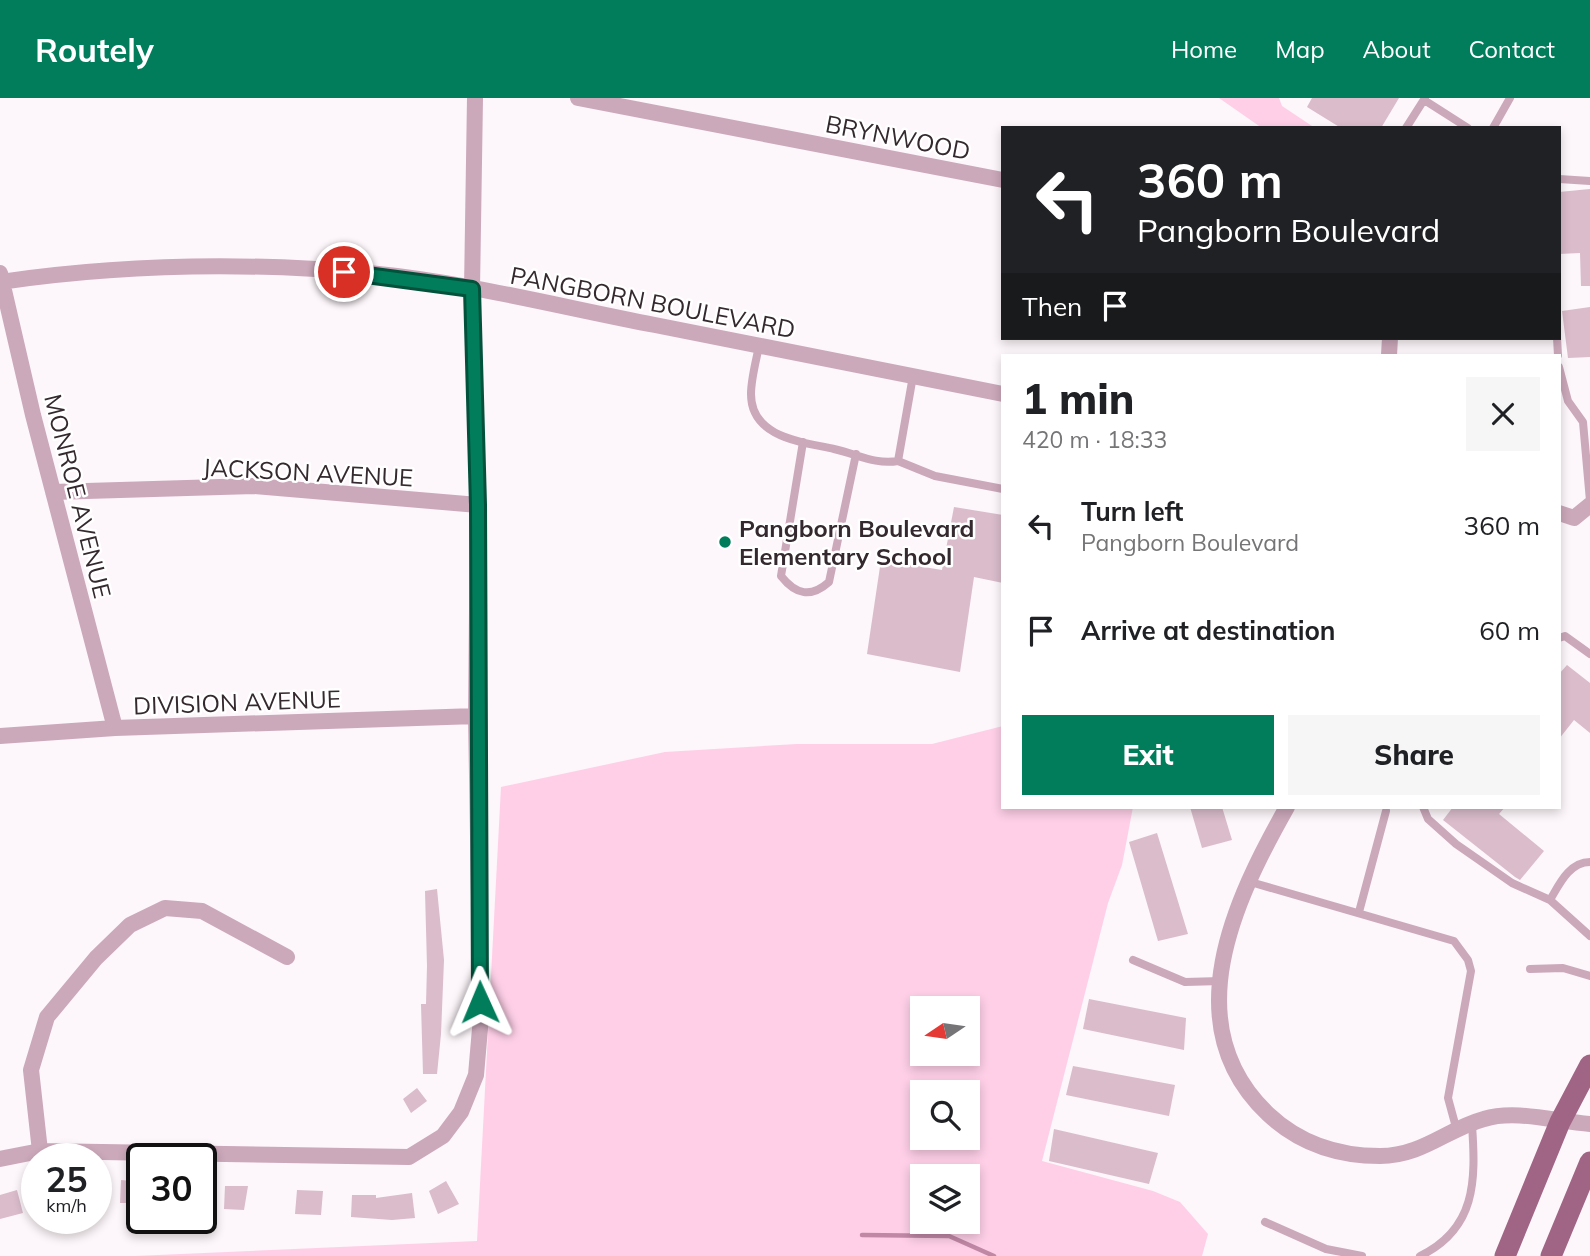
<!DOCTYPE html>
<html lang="en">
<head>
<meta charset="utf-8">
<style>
  :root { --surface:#fff; --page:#f6f6f6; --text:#202124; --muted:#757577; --accent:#017d5b }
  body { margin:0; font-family:Mulish,sans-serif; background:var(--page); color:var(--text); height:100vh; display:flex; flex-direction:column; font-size:26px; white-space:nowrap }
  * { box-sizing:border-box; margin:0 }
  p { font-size:23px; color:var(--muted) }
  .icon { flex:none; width:38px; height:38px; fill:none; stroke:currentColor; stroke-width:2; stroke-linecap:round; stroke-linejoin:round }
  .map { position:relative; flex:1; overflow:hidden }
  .drawer { position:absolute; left:1001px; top:256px; width:560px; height:455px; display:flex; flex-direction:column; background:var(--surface); border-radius:0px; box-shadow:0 4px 10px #0003 }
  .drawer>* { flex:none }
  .banner { position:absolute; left:1001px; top:28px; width:560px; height:214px; border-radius:0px; box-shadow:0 4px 10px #0003; background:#202124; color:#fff; overflow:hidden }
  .needle { width:46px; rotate:257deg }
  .tools { position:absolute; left:910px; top:898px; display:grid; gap:14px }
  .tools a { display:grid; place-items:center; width:70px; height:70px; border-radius:0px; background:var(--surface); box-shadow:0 4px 10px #0003; font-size:35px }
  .speed { position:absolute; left:21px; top:1045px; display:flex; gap:14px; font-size:35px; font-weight:700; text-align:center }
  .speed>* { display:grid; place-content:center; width:91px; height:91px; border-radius:50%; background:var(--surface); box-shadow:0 4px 10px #0003; line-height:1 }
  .speed small { font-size:18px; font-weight:400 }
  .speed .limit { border:4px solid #111; border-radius:10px; background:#fff; color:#111 }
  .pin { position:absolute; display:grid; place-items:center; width:60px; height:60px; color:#fff; margin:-30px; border:4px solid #fff; border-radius:50%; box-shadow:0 2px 7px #0007 }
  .me { position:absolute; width:77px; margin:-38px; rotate:359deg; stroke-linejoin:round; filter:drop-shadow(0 0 5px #0008) }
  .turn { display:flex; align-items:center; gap:24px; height:147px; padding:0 21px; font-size:32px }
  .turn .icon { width:91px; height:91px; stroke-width:2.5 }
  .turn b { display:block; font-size:49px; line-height:60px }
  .then { display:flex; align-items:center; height:66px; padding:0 21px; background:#0003; gap:14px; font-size:26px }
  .round { display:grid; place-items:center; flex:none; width:74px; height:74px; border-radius:0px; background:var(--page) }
  .overview { display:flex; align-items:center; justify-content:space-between; height:119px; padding:0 21px }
  h1 { font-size:42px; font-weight:800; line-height:52px }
  .action { display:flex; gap:14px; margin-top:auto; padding:14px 21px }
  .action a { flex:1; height:80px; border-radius:0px; background:var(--accent); color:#fff; font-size:28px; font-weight:800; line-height:80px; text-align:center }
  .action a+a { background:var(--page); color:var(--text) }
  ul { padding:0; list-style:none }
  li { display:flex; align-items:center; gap:21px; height:105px; padding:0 21px }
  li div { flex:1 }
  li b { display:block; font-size:26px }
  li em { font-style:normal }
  header { display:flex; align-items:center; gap:42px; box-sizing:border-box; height:98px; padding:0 35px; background:var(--accent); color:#fff }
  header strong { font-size:33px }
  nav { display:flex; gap:38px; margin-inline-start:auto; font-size:24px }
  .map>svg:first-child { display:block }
  .green { fill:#fecfe7; fill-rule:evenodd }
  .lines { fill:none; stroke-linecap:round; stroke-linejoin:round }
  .stream { stroke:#c188a6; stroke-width:4.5 }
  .building { fill:#dabccb }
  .service { stroke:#cba8ba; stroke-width:8 }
  .minor { stroke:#cba8ba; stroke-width:16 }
  .primary { stroke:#a06585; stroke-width:21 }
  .route-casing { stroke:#01513b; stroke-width:18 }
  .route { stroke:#017d5b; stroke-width:12 }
  .poi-dot { fill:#017d5b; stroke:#fff; stroke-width:2.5 }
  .labels { text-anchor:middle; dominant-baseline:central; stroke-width:5; stroke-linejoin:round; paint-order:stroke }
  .street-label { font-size:24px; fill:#34292e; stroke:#fff }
  .poi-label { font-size:24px; font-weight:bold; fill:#34292e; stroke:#fff; text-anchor:start }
</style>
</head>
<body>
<header>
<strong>Routely</strong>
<nav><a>Home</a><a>Map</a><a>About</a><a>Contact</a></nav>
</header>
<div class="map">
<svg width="1590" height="1158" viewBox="0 0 1590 1158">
  <rect width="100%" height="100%" fill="#fdf6fa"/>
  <path class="green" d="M1219 0H1279L1282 8 1315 30H1262Z
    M1003 628V709H1133L1122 767 1108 805 1042 1063 1153 1093 1180 1104 1208 1136 1202 1158H135L477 1143 501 689 665 654 797 646H932ZM922 910H968V956H922ZM922 994H968V1040H922ZM922 1078H968V1124H922Z"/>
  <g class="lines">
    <path class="stream" d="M862 1137 949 1138 994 1158"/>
  </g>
  <path class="building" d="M1312 0H1399L1381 30H1341L1307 9Z
    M1590 91V188H1581L1580 155 1559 156V94Z
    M1590 209V259L1568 260 1562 213Z
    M954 409 1003 417V485L974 479 960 574 867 556 881 462 942 472Z
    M1567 567 1590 585V635L1574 622 1559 641V576Z
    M1190 709H1222L1232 742 1202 750Z
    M1453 709H1505L1499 716 1544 753 1520 782 1515 779 1443 722Z
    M1157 735 1188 836 1158 843 1129 744Z
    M437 791 444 862 441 936 437 976H423L421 906H426L427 868 425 793Z
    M1089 901 1186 920 1184 952 1083 931Z
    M1073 968 1175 987 1169 1018 1066 997Z
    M417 990 427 1003 411 1015 403 1001Z
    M1054 1031 1158 1055 1149 1086 1049 1063Z
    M121 1082 142 1084V1105H120Z
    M446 1083 459 1106 438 1116 429 1093Z
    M225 1088H248L244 1112 224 1111Z
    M17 1092 23 1115 0 1121V1097Z
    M297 1092 323 1093 321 1117 295 1116Z
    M412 1095 415 1120 392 1122 351 1119 352 1097H376V1100Z"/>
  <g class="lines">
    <path class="service" d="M1424 2 1468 30
      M1406 30 1425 0
      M1493 30 1510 0
      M1559 81 1590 83
      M1557 240 1558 257
      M759 248C756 263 751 281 751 296 751 340 803 344 834 351 857 356 875 367 898 363
      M1559 269 1568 303 1583 324 1590 403
      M913 278 898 363 935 378 1003 391
      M803 344 781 478C796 497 811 500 829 484L856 356
      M1559 540 1565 538 1590 556
      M1423 709 1428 721 1456 746 1512 785 1550 802 1590 838
      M1247 783 1454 843 1468 862 1471 873 1448 1000 1457 1033
      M1550 802C1559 787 1569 764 1590 764
      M1359 814 1386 713
      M1133 862 1185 884 1221 883
      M1530 871 1563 870 1590 878
      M1265 1124 1326 1151 1362 1158
      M1420 1158C1476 1131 1476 1083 1472 1027"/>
    <path class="minor" d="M578 0 1003 82
      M0 175 33 317 115 630
      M0 184C123 166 246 164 369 175 465 184 561 209 655 227 771 250 887 273 1003 296
      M1389 257 1390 240
      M53 394 254 388 478 407
      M1559 415 1574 420 1590 407
      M0 638 115 630 476 618
      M1287 709C1235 801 1174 927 1268 1016 1300 1046 1337 1058 1380 1058 1422 1058 1447 1031 1484 1021 1516 1011 1557 1024 1590 1026
      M40 1053 31 972 47 919 96 860 130 827 165 810 202 813 287 859
      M0 1061 40 1053 409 1059 443 1038 461 1014 476 977 481 919 476 618 478 407 472 191 475 0"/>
    <path class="primary" d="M1505 1158 1560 1024 1590 967
      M1551 1158 1590 1064"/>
  </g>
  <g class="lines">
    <defs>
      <path id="route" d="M344 174 472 191 478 407 480 904"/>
    </defs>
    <use href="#route" class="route-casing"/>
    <use href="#route" class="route"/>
  </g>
  <circle class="poi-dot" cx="725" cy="444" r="7"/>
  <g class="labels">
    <g class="street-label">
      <text transform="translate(898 39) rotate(11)">BRYNWOOD</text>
      <text transform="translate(653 204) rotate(11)">PANGBORN BOULEVARD</text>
      <text transform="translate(308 374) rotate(3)">JACKSON AVENUE</text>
      <text transform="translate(78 398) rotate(76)">MONROE AVENUE</text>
      <text transform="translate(237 604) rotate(-2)">DIVISION AVENUE</text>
    </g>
    <g class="poi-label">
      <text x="739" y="430">Pangborn Boulevard<tspan x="739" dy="28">Elementary School</tspan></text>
    </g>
  </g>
</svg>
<div class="tools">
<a><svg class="needle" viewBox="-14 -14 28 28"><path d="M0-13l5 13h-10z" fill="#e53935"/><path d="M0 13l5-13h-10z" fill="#757577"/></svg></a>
<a><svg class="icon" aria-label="search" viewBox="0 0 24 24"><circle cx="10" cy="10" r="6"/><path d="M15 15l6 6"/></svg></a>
<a><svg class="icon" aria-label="layers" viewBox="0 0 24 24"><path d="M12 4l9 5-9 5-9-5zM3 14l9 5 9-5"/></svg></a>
</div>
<div class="speed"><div>25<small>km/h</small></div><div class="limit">30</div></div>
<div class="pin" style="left:344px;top:174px;background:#d93025"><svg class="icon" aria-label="arrive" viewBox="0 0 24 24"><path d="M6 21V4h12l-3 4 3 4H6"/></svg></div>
<svg class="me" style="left:480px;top:904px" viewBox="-20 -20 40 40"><path d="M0-17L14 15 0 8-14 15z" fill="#017d5b" stroke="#fff" stroke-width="4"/></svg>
<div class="banner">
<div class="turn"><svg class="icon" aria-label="left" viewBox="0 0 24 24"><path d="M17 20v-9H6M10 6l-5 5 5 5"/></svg><div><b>360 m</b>Pangborn Boulevard</div></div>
<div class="then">Then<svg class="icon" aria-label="arrive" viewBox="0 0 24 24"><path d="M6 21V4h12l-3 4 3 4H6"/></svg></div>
</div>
<section class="drawer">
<div class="overview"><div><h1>1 min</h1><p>420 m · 18:33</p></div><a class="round"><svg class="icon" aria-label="close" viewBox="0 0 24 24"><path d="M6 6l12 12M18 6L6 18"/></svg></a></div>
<ul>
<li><svg class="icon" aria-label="left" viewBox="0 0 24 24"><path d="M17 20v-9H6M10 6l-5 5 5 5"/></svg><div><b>Turn left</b><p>Pangborn Boulevard</p></div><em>360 m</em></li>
<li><svg class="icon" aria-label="arrive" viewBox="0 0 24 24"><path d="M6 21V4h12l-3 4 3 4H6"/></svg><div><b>Arrive at destination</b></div><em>60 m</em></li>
</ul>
<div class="action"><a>Exit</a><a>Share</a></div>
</section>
</div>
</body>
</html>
